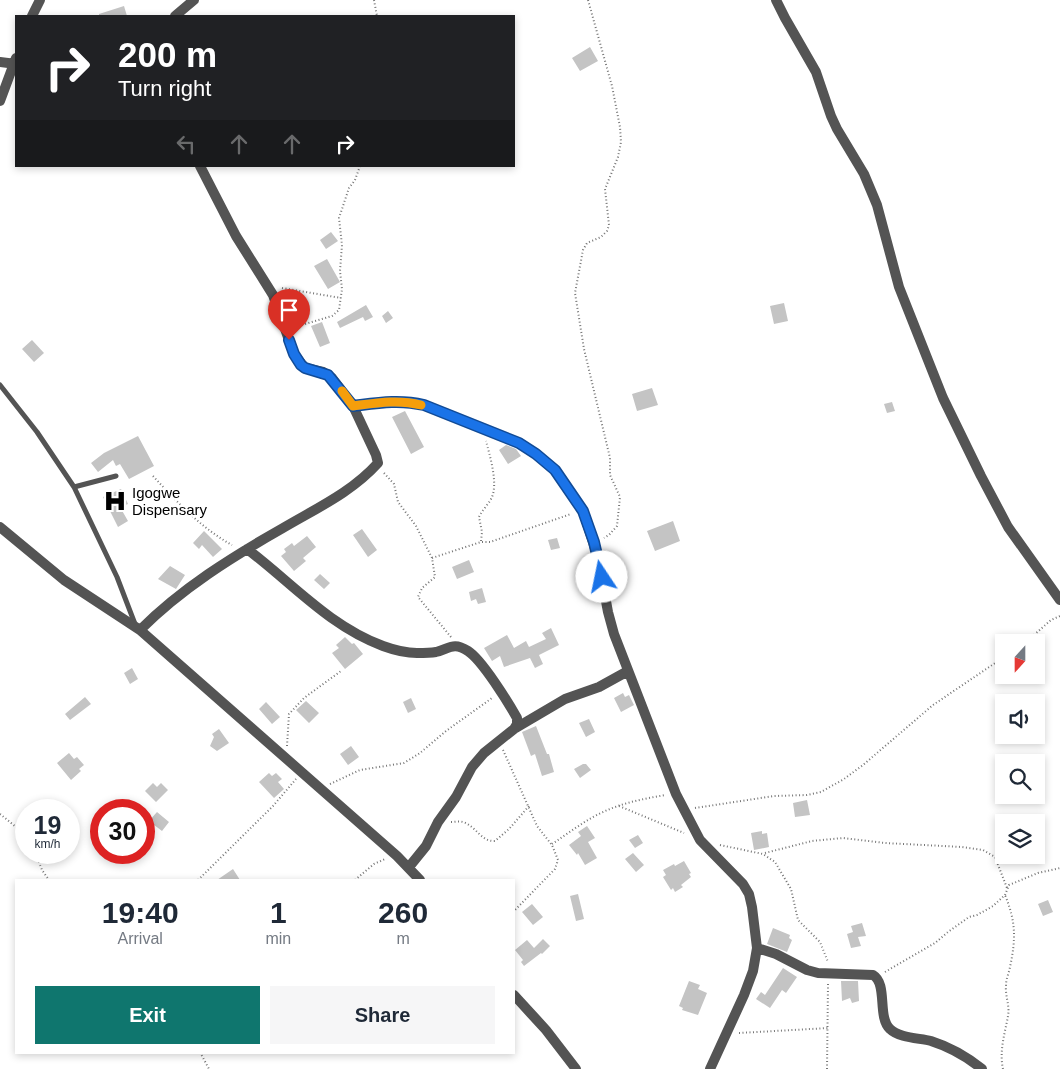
<!DOCTYPE html>
<html lang="en">
<head>
<meta charset="utf-8">
<style>
  :root { --surface:#fff; --page:#f6f6f7; --text:#1f2937; --muted:#747a83; --accent:#0f766e }
  body { margin:0; font-family:Arial,sans-serif; background:var(--page); color:var(--text); height:100vh; display:flex; flex-direction:column; font-size:19px; white-space:nowrap }
  * { box-sizing:border-box; margin:0 }
  p { font-size:16px; color:var(--muted) }
  .icon { flex:none; width:28px; height:28px; fill:none; stroke:currentColor; stroke-width:2; stroke-linecap:round; stroke-linejoin:round }
  .map { position:relative; flex:1; overflow:hidden }
  .side { position:absolute; left:15px; top:879px; width:500px; height:175px; display:flex; flex-direction:column; background:var(--surface); border-radius:0px; box-shadow:0 2px 8px #0003 }
  .side>* { flex:none }
  .top-card { position:absolute; left:15px; top:15px; width:500px; height:152px; border-radius:0px; box-shadow:0 2px 8px #0003; background:#202124; color:#fff; overflow:hidden }
  .needle { width:32px; rotate:201deg }
  .tools { position:absolute; left:995px; top:634px; display:grid; gap:10px }
  .tools a { display:grid; place-items:center; width:50px; height:50px; border-radius:0px; background:var(--surface); box-shadow:0 2px 8px #0003; font-size:25px }
  .speed { position:absolute; left:15px; top:799px; display:flex; gap:10px; font-size:25px; font-weight:700; text-align:center }
  .speed>* { display:grid; place-content:center; width:65px; height:65px; border-radius:50%; background:var(--surface); box-shadow:0 2px 8px #0003; line-height:1 }
  .speed small { font-size:12px; font-weight:400 }
  .speed .limit { border:8px solid #d22; background:#fff; color:#111 }
  .pin { position:absolute; display:grid; place-items:center; width:42px; height:42px; color:#fff; margin:-51px -21px; border-radius:50% 50% 50% 0; rotate:-45deg; box-shadow:0 0 5px #0007 }
  .pin .icon { rotate:45deg }
  .me { position:absolute; width:55px; margin:-28px; rotate:349deg; stroke-linejoin:round; filter:drop-shadow(0 0 4px #0008) }
  .turn { display:flex; align-items:center; gap:18px; height:105px; padding:0 20px; font-size:22px }
  .turn .icon { width:65px; height:65px; stroke-width:2.5 }
  .turn b { display:block; font-size:35px; line-height:42px }
  .lanes { display:flex; align-items:center; height:48px; padding:0 20px; background:#0003; justify-content:center; gap:25px; direction:ltr }
  .lanes .off { opacity:.35 }
  .eta { display:flex; justify-content:space-evenly; align-items:center; height:85px; text-align:center }
  .eta b { font-size:30px; font-weight:800; line-height:35px }
  .button { display:flex; gap:10px; margin-top:auto; padding:10px 20px }
  .button a { flex:1; height:58px; border-radius:0px; background:var(--accent); color:#fff; font-size:20px; font-weight:800; line-height:58px; text-align:center }
  .button a+a { background:var(--page); color:var(--text) }
  .map>svg:first-child { display:block }
  .building { fill:#c4c4c4 }
  .lines { fill:none; stroke-linecap:round; stroke-linejoin:round }
  .path { stroke:#767676; stroke-width:2; stroke-dasharray:1 2.5; stroke-linecap:butt }
  .service { stroke:#545454; stroke-width:5 }
  .minor { stroke:#545454; stroke-width:10 }
  .route-casing { stroke:#114b97; stroke-width:12 }
  .route { stroke:#1a73e8; stroke-width:9 }
  .slow { stroke:#f59e0b; stroke-width:9 }
  .labels { text-anchor:middle; dominant-baseline:central; stroke-width:4.5; stroke-linejoin:round; paint-order:stroke }
  .poi-label { font-size:15px; fill:#000; stroke:#fff; text-anchor:start }
</style>
</head>
<body>
<div class="map">
<svg width="1060" height="1069" viewBox="0 0 1060 1069">
  <rect width="100%" height="100%" fill="#fff"/>
  <path class="building" d="M124 6 127 16H99V14Z
    M590 47 598 61 580 71 572 58Z
    M331 232 338 241 326 249 320 240Z
    M327 259 340 282 328 289 314 266Z
    M784 303 788 321 774 324 770 306Z
    M366 305 373 317 365 321 363 317 340 328 337 322Z
    M388 311 393 318 386 323 382 316Z
    M322 322 330 343 320 347 311 326Z
    M32 340 44 353 34 362 22 349Z
    M652 388 658 405 637 411 632 394Z
    M892 402 895 411 887 413 884 404Z
    M405 411 424 447 411 454 392 417Z
    M138 436 154 466 129 479 120 464 116 466 113 460 98 472 91 463 104 453Z
    M506 445 516 449 521 456 508 464 499 450Z
    M121 489 128 504 120 507 128 521 118 527 103 497Z
    M673 521 680 541 655 551 647 531Z
    M362 529 377 550 368 557 353 535Z
    M204 531 222 549 213 557 202 545 199 549 193 543Z
    M307 536 316 547 303 558 306 561 294 571 281 556 286 552 284 549 292 543 294 546Z
    M557 538 560 548 551 550 548 540Z
    M469 560 474 572 457 579 452 567Z
    M170 566 185 575 176 589 158 579Z
    M320 574 330 583 324 589 314 580Z
    M482 588 486 602 478 604 476 599 471 601 469 592Z
    M551 628 559 645 539 655 543 664 535 668 530 658 504 667 500 656 492 661 484 648 507 635 514 648 526 641 529 647 546 639 542 633Z
    M345 637 352 644 354 643 363 654 345 669 332 653 339 648 336 645Z
    M132 668 138 679 130 684 124 673Z
    M623 693 625 697 629 695 634 705 621 712 614 698Z
    M85 697 91 704 70 720 65 714Z
    M411 698 416 709 408 713 403 702Z
    M306 701 319 713 309 723 296 710Z
    M266 702 280 717 272 724 259 709Z
    M589 719 595 732 586 737 579 723Z
    M536 726 547 754H549L554 772 542 776 535 754 531 756 522 732Z
    M219 729 229 743 217 751 210 746 214 737 212 734Z
    M351 746 359 757 348 765 340 754Z
    M69 753 74 759 77 757 84 765 79 769 81 771 71 780 57 763Z
    M583 764H586L591 770 580 778 574 769Z
    M269 773 272 776 276 773 282 779 278 782 284 789 274 798 259 782Z
    M153 783 157 787 161 783 168 790 156 802 145 791Z
    M807 800 810 815 795 817 793 803Z
    M157 812 169 822 162 831 149 821Z
    M587 826 595 838 588 842 597 858 585 865 578 853 577 855 569 845 581 836 578 832Z
    M762 831V834L767 833 769 847 754 850 751 833Z
    M638 835 643 843 635 848 629 840Z
    M633 853 644 865 636 872 625 859Z
    M684 861 691 873 689 874 691 877 681 885 683 887 675 892 673 888 671 890 663 877 666 875 663 870 674 864 675 866Z
    M233 869 240 880H217Z
    M578 894 584 919 576 921 570 896Z
    M1048 900 1053 912 1043 916 1038 904Z
    M532 904 543 917 533 925 522 912Z
    M862 923 866 936 858 937 861 946 851 948 847 934 853 932 851 926Z
    M773 928 790 935 789 938 792 940 787 952 767 944Z
    M543 939 550 946 542 954 541 953 524 966 521 962 523 960 515 950 527 940 534 948Z
    M783 968 797 977 786 993 782 990 770 1008 756 999 761 992 765 995Z
    M689 981 700 985 698 989 707 993 698 1015 682 1010 683 1008 679 1006Z
    M841 981H858L859 1001 852 1003 850 998 842 1001Z"/>
  <g class="lines">
    <path class="path" d="M374 0 377 16
      M588 0 612 86 620 127 621 142 618 157 605 189 609 225 607 231 601 237 587 243 583 250 575 293 584 349 610 458V475L620 497 617 526 609 535 604 538
      M282 288 341 298
      M295 327 332 316 339 310 342 289 340 271 342 245 339 218 349 188 355 180 360 166
      M384 473 394 484 398 502 416 526 432 558
      M153 476C177 502 201 528 232 545
      M481 541 482 532 479 517C482 510 489 504 492 497 498 483 490 456 486 441
      M451 637 418 597 422 588 435 577 432 558 481 542H490L571 514
      M1026 642 1051 620 1060 616
      M287 746 289 714 304 698 341 671
      M503 750 537 826 552 845 558 860 555 869 514 911
      M330 784 360 770 404 763 420 753 446 731 492 698
      M619 806 684 833
      M695 808 774 796 807 795 821 792 844 779 863 765 933 705 1004 657
      M0 814 26 835
      M451 822C455 822 459 821 463 822 476 826 481 842 495 841L509 829 529 806
      M552 844C566 835 580 824 595 816 617 804 641 799 666 795
      M720 845 763 854 775 862 791 889 798 920 820 942 828 962
      M35 852 42 870 49 880
      M765 853 812 841 843 838 885 843 962 847 983 850 995 857 1007 888
      M198 880 273 806 296 779
      M355 880 374 864 385 859
      M885 972 935 943 948 932 969 917 977 915 993 906 1005 895 1009 885 1038 873 1060 868
      M739 1033 829 1028
      M200 1052 209 1069
      M827 1069 828 984
      M1003 1069C999 1051 1005 1033 1008 1016 1010 1006 1005 996 1006 985 1006 979 1009 973 1010 967 1016 939 1016 922 1005 895"/>
    <path class="service" d="M0 385 37 432 74 487 117 577 135 624
      M74 487 116 476"/>
    <path class="minor" d="M776 0 785 18 816 72 831 116 837 129 864 174 877 205 899 287 943 398 981 476 1008 527 1060 600
      M32 16 40 0
      M175 16 194 0
      M0 62 16 64
      M0 101 16 58
      M353 406C377 403 399 399 424 405L519 443 536 454 555 470 583 511 598 558 608 612 614 634 676 794 700 840 743 884 749 894 752 907 757 948 753 971 744 995 710 1069
      M0 527 64 580 140 630 397 856 420 880
      M247 549C292 583 329 626 383 646 394 650 405 653 417 653 423 653 430 653 436 652 449 649 453 641 468 651 482 660 508 702 517 718V724L514 729 484 753 472 767 456 797 438 822 426 846 409 867
      M140 630C182 588 232 557 283 528 317 508 352 492 378 463L376 455 353 406 332 378 323 372 305 368 294 354 273 295 236 236 200 166
      M514 729 565 699 599 687 628 671
      M757 948 776 954 807 970 818 973 873 975C888 984 877 1017 890 1029 899 1038 919 1038 931 1041 950 1047 966 1056 982 1069
      M514 995 546 1030 576 1069"/>
  </g>
  <g class="lines">
    <defs>
      <path id="route" d="M289 340 294 354 301 365 305 368 328 375 353 406C377 403 399 399 424 405L519 443 536 454 555 470 583 511 594 542 602 577"/>
    </defs>
    <use href="#route" class="route-casing"/>
    <use href="#route" class="route"/>
    <path class="slow" d="M342 391 353 406C376 403 398 399 421 405"/>
  </g>
  <defs>
    <symbol id="hospital-bare" viewBox="-9 -9 18 18"><path d="M-5-5h3v3.5h4V-5h3V5h-3V1.5h-4V5h-3Z" fill="#000" stroke="#fff" stroke-width="2.5" paint-order="stroke"/></symbol>
  </defs>
  <g fill-rule="evenodd">
    <use href="#hospital-bare" x="99" y="485" width="32" height="32"/>
  </g>
  <g class="labels">
    <g class="poi-label">
      <text x="132" y="492">Igogwe<tspan x="132" dy="17">Dispensary</tspan></text>
    </g>
  </g>
</svg>
<div class="tools">
<a><svg class="needle" viewBox="-14 -14 28 28"><path d="M0-13l5 13h-10z" fill="#e53935"/><path d="M0 13l5-13h-10z" fill="#747a83"/></svg></a>
<a><svg class="icon" aria-label="sound" viewBox="0 0 24 24"><path d="M4 9h4l5-4v14l-5-4H4zM17 9q2 3 0 6"/></svg></a>
<a><svg class="icon" aria-label="search" viewBox="0 0 24 24"><circle cx="10" cy="10" r="6"/><path d="M15 15l6 6"/></svg></a>
<a><svg class="icon" aria-label="layers" viewBox="0 0 24 24"><path d="M12 4l9 5-9 5-9-5zM3 14l9 5 9-5"/></svg></a>
</div>
<div class="speed"><div>19<small>km/h</small></div><div class="limit">30</div></div>
<div class="pin" style="left:289px;top:340px;background:#d93025"><svg class="icon" aria-label="arrive" viewBox="0 0 24 24"><path d="M6 21V4h12l-3 4 3 4H6"/></svg></div>
<svg class="me" style="left:602px;top:577px" viewBox="-20 -20 40 40"><circle r="19" fill="#fff"/><path d="M0-13L10 11 0 6-10 11z" fill="#1a73e8"/></svg>
<div class="top-card">
<div class="turn"><svg class="icon" aria-label="right" viewBox="0 0 24 24"><path d="M7 20v-9h11M14 6l5 5-5 5"/></svg><div><b>200 m</b>Turn right</div></div>
<div class="lanes"><svg class="icon off" aria-label="left" viewBox="0 0 24 24"><path d="M17 20v-9H6M10 6l-5 5 5 5"/></svg><svg class="icon off" aria-label="ahead" viewBox="0 0 24 24"><path d="M12 20V5M6 11l6-6 6 6"/></svg><svg class="icon off" aria-label="ahead" viewBox="0 0 24 24"><path d="M12 20V5M6 11l6-6 6 6"/></svg><svg class="icon" aria-label="right" viewBox="0 0 24 24"><path d="M7 20v-9h11M14 6l5 5-5 5"/></svg></div>
</div>
<section class="side">
<div class="eta">
<div><b>19:40</b><p>Arrival</p></div>
<div><b>1</b><p>min</p></div>
<div><b>260</b><p>m</p></div>
</div>
<div class="button"><a>Exit</a><a>Share</a></div>
</section>
</div>
</body>
</html>
